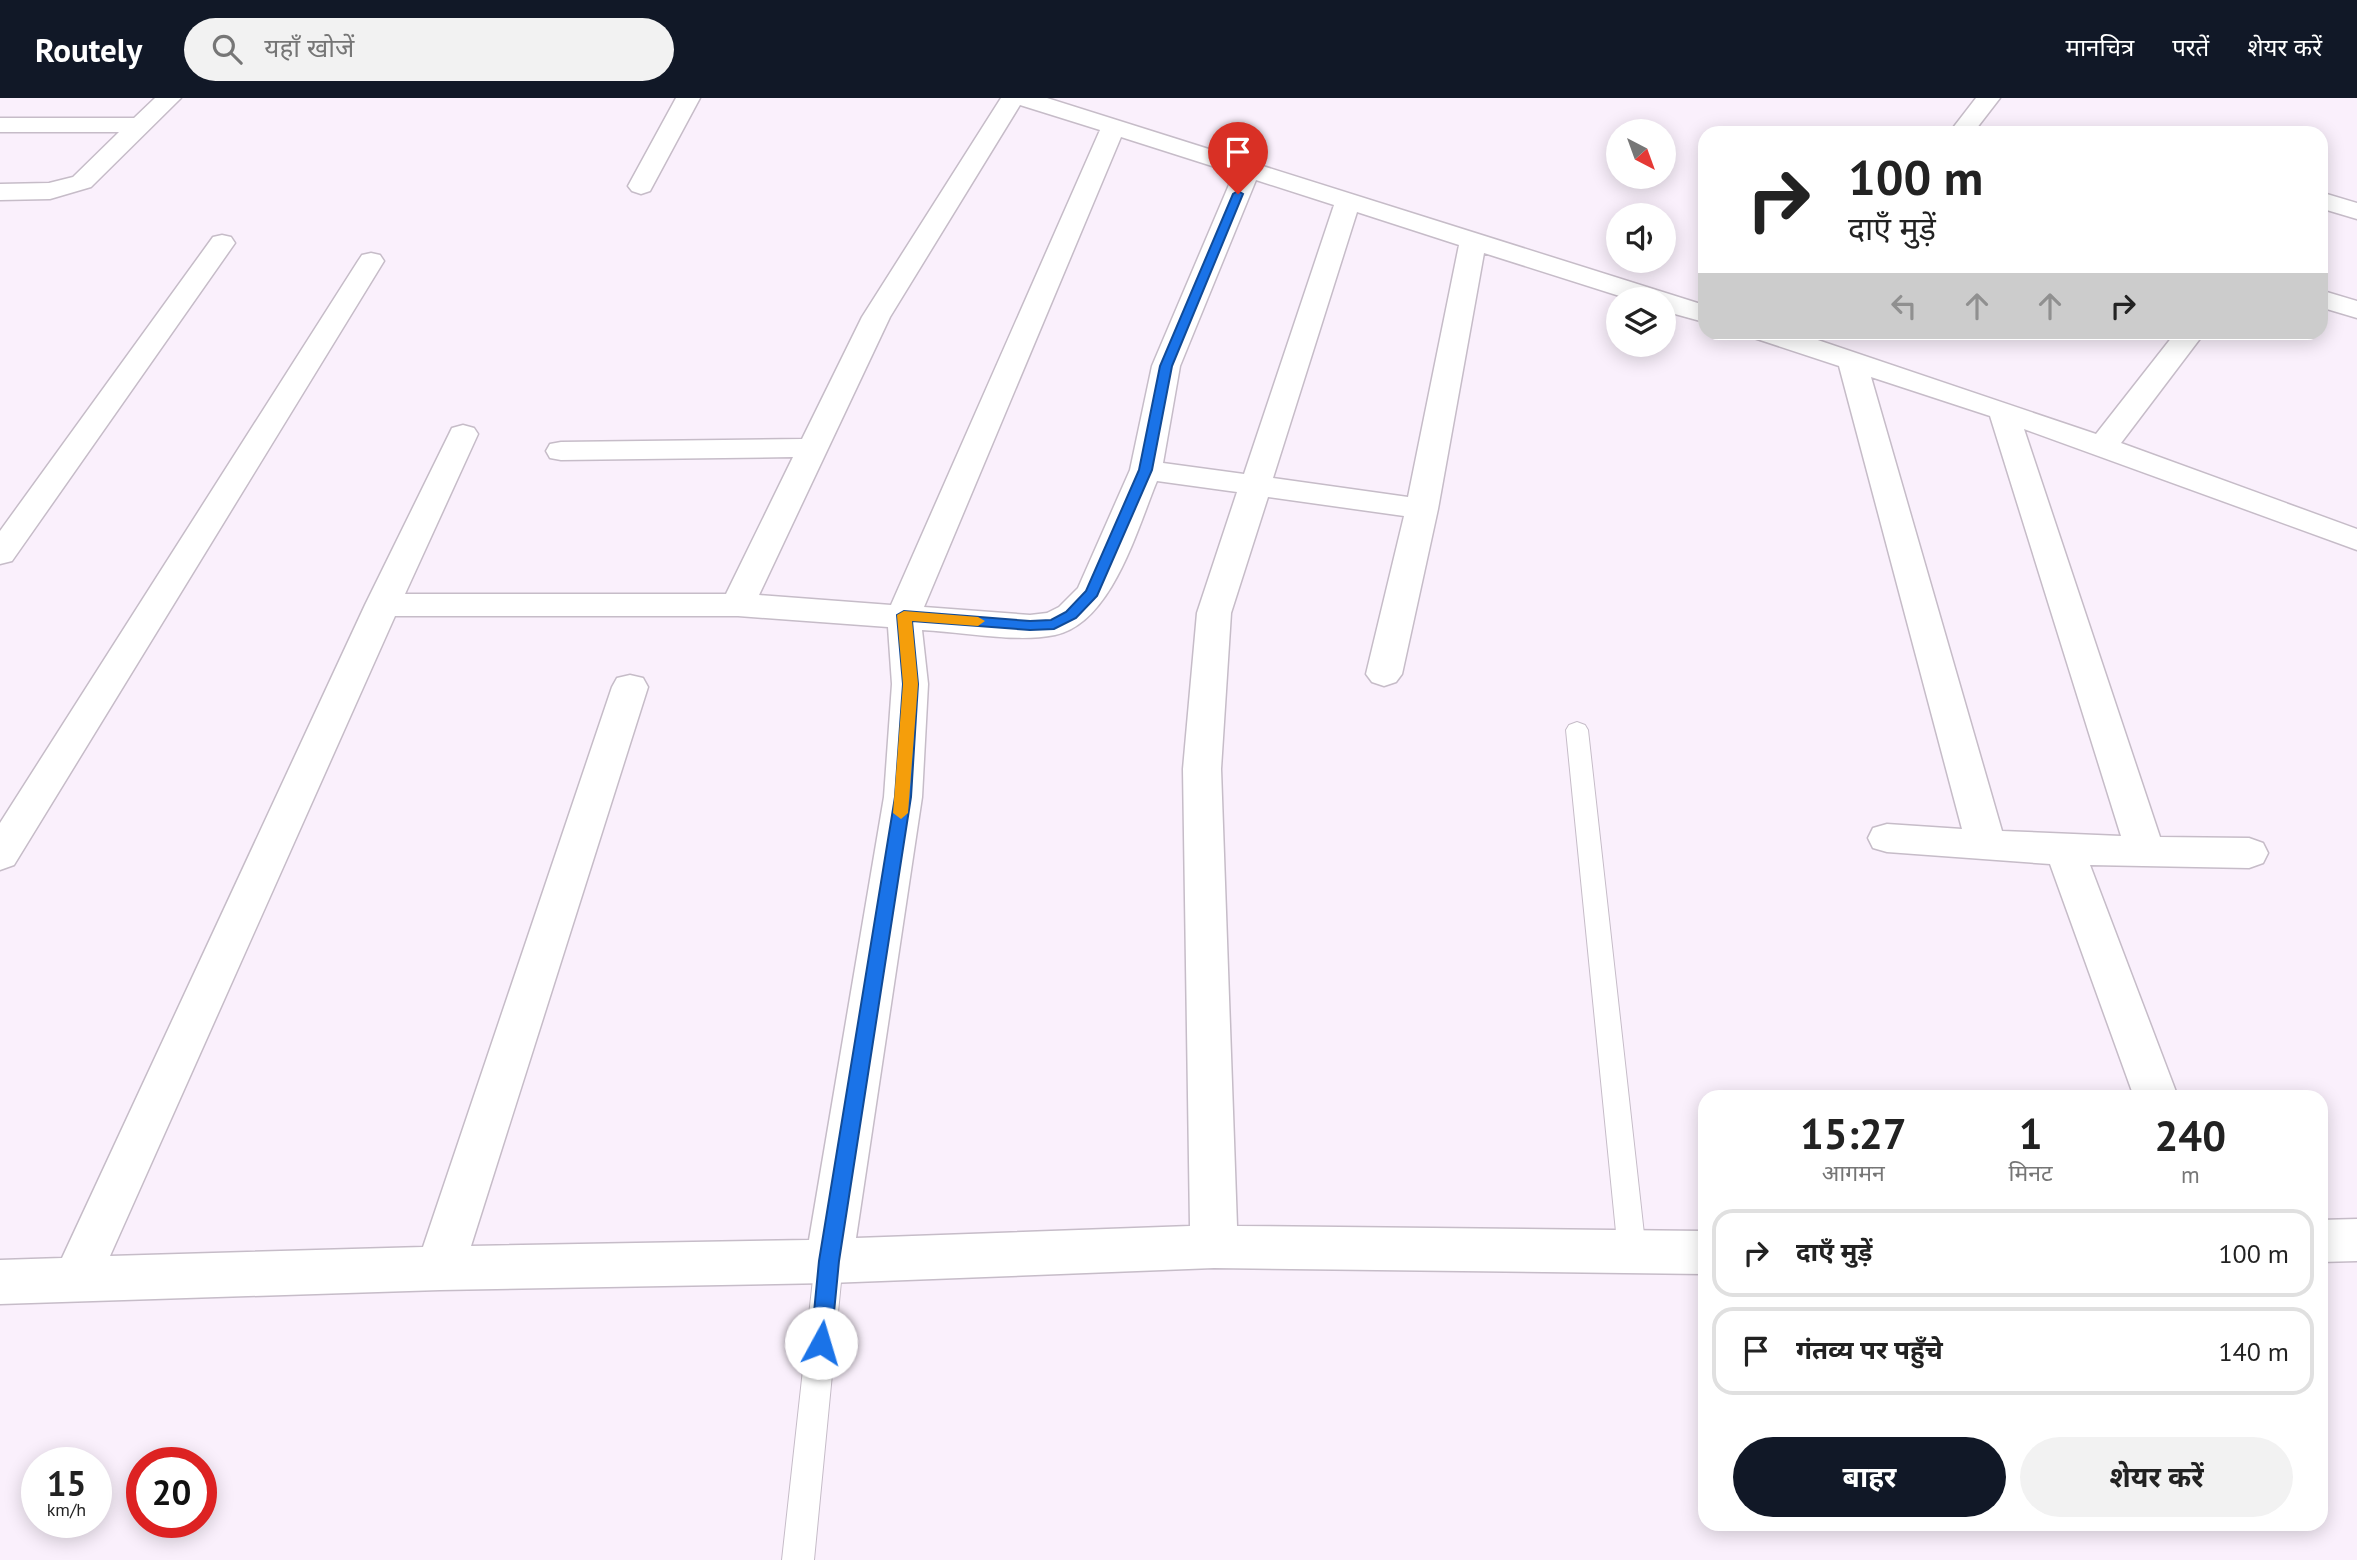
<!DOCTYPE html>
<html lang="hi">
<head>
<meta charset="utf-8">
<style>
  :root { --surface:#fff; --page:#f2f2f2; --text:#222; --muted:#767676; --line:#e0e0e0; --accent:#111827 }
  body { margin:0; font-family:"PT Sans","Noto Sans Devanagari",sans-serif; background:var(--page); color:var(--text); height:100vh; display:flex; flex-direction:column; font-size:26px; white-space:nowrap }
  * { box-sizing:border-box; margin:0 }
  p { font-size:23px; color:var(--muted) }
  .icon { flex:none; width:38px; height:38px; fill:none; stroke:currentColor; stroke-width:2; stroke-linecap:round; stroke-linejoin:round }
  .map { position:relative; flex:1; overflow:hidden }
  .drawer { position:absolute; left:1698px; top:992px; width:630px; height:441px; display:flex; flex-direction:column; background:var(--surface); border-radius:21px; box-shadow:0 4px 18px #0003 }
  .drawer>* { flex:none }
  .top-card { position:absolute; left:1698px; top:28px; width:630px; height:214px; border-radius:21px; box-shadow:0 4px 18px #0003; background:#fff; color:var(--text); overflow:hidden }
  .needle { width:46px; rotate:139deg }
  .buttons { position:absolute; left:1606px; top:21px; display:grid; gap:14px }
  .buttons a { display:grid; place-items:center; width:70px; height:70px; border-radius:50%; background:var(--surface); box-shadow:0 4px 18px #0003; font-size:35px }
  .speed { position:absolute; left:21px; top:1349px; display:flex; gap:14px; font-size:35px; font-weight:700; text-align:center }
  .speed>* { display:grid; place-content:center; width:91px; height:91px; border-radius:50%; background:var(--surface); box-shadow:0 4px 18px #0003; line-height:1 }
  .speed small { font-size:18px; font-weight:400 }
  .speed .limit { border:10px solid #d22; background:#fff; color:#111 }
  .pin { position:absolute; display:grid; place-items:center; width:60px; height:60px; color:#fff; margin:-72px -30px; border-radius:50% 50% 50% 0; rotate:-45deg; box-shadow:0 0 7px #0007 }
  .pin .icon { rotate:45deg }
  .me { position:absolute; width:77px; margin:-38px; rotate:6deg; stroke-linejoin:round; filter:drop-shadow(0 0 5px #0008) }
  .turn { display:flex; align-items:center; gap:24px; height:147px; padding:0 35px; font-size:32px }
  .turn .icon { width:91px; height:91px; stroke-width:2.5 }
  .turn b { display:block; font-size:49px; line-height:60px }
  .lanes { display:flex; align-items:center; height:66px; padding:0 35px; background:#0003; justify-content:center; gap:35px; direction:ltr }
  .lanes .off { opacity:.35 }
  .eta { display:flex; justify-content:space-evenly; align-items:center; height:119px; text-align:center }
  .eta b { font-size:42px; font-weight:700; line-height:49px }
  .primary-button { display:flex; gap:14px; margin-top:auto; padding:14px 35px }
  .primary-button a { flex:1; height:80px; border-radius:42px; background:var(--accent); color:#fff; font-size:28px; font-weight:700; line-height:80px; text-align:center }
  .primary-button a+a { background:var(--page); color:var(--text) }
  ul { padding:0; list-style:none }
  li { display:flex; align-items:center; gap:21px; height:88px; margin:0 14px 10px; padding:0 21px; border:4px solid var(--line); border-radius:21px }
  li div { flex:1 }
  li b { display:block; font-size:26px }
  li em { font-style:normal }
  header { display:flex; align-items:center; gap:42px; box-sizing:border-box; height:98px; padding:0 35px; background:var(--accent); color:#fff }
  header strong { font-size:33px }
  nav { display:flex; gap:38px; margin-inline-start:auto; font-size:24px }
  .search { width:490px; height:63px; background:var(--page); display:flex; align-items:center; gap:18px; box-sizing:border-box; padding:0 24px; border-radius:38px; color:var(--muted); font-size:26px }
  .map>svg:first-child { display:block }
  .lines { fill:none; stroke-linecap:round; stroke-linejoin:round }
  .lane-casing { stroke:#c6bcc8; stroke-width:2 }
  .street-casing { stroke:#c6bcc8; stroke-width:3 }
  .lane { fill:#fff; fill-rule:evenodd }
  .street { fill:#fff; fill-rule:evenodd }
  .route { fill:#1a73e8; stroke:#114b97; stroke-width:2 }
  .slow { fill:#f59e0b }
</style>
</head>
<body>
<header>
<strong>Routely</strong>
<div class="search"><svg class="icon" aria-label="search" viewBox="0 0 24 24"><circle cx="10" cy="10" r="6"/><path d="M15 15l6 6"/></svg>यहाँ खोजें</div>
<nav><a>मानचित्र</a><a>परतें</a><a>शेयर करें</a></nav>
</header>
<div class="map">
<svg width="2357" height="1462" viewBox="0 0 2357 1462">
  <rect width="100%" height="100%" fill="#faf0fc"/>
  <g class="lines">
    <defs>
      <path id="lane" d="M1577 624 1585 627 1588 632 1646 1154 1642 1163 1632 1167 1622 1163 1618 1154 1566 632 1569 627Z
        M829 1150 839 1154 843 1163 814 1462H782L815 1163 819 1154Z"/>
      <path id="street" d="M155 0H181L91 89 50 101 0 102V86L49 85 73 79 119 34H0V20H134Z
        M676 0H700L650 93 641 96 632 93 628 88Z
        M1001 0H1047L1704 207V224L1664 213V201H1629L1484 155 1438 411 1402 576 1396 584 1384 588 1372 584 1366 576 1404 418 1268 399 1231 515 1221 671 1237 1128 1704 1133V1176L1214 1170 829 1185 440 1192 0 1206V1162L62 1160 365 507 452 330 463 327 474 330 478 336 405 496H726L793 359 561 362 550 360 546 353 550 346 561 344 802 341 862 219ZM1020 7 1100 32 891 507 759 497 890 219ZM1121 39 1234 75 1152 268 1130 372 1078 490 1059 509 1047 515 1030 517 924 509ZM1256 82 1334 107 1244 376 1163 365 1180 268ZM1357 114 1459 147 1408 399 1273 380ZM1157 383 1237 394 1197 515 1183 671 1190 1128 856 1140 922 699 928 586 922 532C963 534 1016 545 1055 537 1112 525 1137 431 1157 383ZM395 518H738L888 529 892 586 884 699 809 1142 471 1148 648 589 643 580 630 577 617 580 612 589 423 1149 110 1158Z
        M1976 0H2000L1973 35H1949Z
        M2320 94 2357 105V121L2320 110Z
        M222 137 231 139 235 145 12 463 0 466V433L213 139Z
        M371 155 380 157 384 163 14 767 0 772V725L358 163 362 157Z
        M2320 192 2357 203V220L2320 209Z
        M1750 234H1794L2096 336 2176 234H2205L2121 345 2357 431V452L2024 331 2160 739 2249 740 2263 745 2268 755 2263 765 2249 770 2090 767 2178 999H2134L2050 766 1887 754 1873 750 1868 740 1873 730 1887 726 1962 731 1839 268 1754 240ZM1871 279 1990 318 2121 738 2002 733Z
        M2357 1121V1163L2320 1164V1122Z"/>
    </defs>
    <use href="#lane" class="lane-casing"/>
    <use href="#street" class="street-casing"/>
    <use href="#lane" class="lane"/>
    <use href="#street" class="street"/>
  </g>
  <path class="route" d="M1238 93 1243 96 1172 268 1152 372 1097 498 1076 520 1054 531 1030 532 912 523 918 586 911 699 839 1163 831 1245 828 1251 821 1254 814 1251 811 1245 819 1163 895 699 903 586 897 517 904 513 1030 523 1051 522 1066 514 1086 493 1139 372 1160 268 1233 96Z"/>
  <path class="slow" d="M904 513 978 519 985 523 978 528 912 523 918 586 908 715 901 721 893 715 903 586 897 517Z"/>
</svg>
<div class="buttons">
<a><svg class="needle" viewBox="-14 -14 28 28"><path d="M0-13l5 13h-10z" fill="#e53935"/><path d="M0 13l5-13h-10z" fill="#767676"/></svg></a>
<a><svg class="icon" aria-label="sound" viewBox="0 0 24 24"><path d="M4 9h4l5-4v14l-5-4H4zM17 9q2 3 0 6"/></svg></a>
<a><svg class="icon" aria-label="layers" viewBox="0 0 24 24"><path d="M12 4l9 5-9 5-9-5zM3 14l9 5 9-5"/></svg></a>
</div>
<div class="speed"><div>15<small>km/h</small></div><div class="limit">20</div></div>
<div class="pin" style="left:1238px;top:96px;background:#d93025"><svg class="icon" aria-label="arrive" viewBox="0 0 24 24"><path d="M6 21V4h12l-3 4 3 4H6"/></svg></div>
<svg class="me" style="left:821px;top:1245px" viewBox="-20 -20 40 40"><circle r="19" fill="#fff"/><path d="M0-13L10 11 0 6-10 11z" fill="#1a73e8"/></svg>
<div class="top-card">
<div class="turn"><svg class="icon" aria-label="right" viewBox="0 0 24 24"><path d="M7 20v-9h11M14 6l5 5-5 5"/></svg><div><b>100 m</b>दाएँ मुड़ें</div></div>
<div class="lanes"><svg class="icon off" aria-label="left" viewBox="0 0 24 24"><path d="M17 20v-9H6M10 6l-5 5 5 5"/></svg><svg class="icon off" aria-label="ahead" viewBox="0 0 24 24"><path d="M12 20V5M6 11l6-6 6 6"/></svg><svg class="icon off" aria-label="ahead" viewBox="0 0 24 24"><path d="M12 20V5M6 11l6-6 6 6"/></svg><svg class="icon" aria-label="right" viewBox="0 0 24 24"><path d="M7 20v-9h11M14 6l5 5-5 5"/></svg></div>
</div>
<section class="drawer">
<div class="eta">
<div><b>15:27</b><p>आगमन</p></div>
<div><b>1</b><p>मिनट</p></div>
<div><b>240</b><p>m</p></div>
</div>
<ul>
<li><svg class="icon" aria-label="right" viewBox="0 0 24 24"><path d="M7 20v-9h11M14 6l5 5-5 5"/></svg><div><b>दाएँ मुड़ें</b></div><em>100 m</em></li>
<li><svg class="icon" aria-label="arrive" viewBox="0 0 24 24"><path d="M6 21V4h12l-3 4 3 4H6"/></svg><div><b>गंतव्य पर पहुँचे</b></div><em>140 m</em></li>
</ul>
<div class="primary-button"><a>बाहर</a><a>शेयर करें</a></div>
</section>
</div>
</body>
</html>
